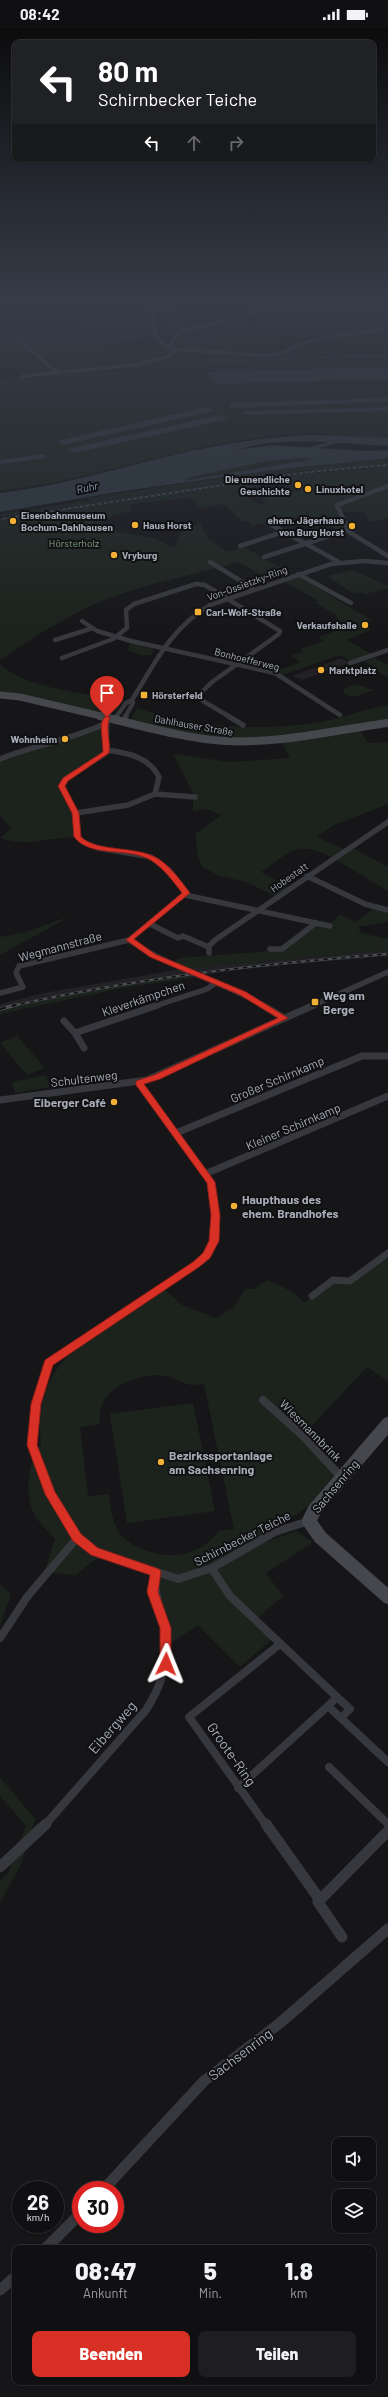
<!DOCTYPE html>
<html lang="de">
<head>
<meta charset="utf-8">
<style>
  :root { --surface:#101012; --page:#1e1e20; --text:#f1f3f6; --muted:#9c9d9f; --line:#303032; --accent:#d93025 }
  body { margin:0; font-family:Barlow,sans-serif; background:var(--page); color:var(--text); height:100vh; display:flex; flex-direction:column; font-size:15px; white-space:nowrap }
  * { box-sizing:border-box; margin:0 }
  p { font-size:13px; color:var(--muted) }
  .icon { flex:none; width:22px; height:22px; fill:none; stroke:currentColor; stroke-width:2; stroke-linecap:round; stroke-linejoin:round }
  .map { position:relative; flex:1; overflow:hidden }
  .details { position:absolute; left:12px; top:2217px; width:364px; height:140px; display:flex; flex-direction:column; background:var(--surface); border-radius:8px; box-shadow:0 1px 3px #0004,0 0 0 1px var(--line) }
  .details>* { flex:none }
  .top-card { position:absolute; left:12px; top:12px; width:364px; height:122px; border-radius:8px; box-shadow:0 1px 3px #0004,0 0 0 1px var(--line); background:#202124; color:#fff; overflow:hidden }
  .controls { position:absolute; left:332px; top:2109px; display:grid; gap:8px }
  .controls a { display:grid; place-items:center; width:44px; height:44px; border-radius:8px; background:var(--surface); box-shadow:0 1px 3px #0004,0 0 0 1px var(--line); font-size:20px }
  .speed { position:absolute; left:12px; top:2153px; display:flex; gap:8px; font-size:20px; font-weight:700; text-align:center }
  .speed>* { display:grid; place-content:center; width:52px; height:52px; border-radius:50%; background:var(--surface); box-shadow:0 1px 3px #0004,0 0 0 1px var(--line); line-height:1 }
  .speed small { font-size:10px; font-weight:400 }
  .speed .limit { border:6px solid #d22; background:#fff; color:#111 }
  .pin { position:absolute; display:grid; place-items:center; width:34px; height:34px; color:#fff; margin:-41px -17px; border-radius:50% 50% 50% 0; rotate:-45deg; box-shadow:0 0 4px #0007 }
  .pin .icon { rotate:45deg }
  .me { position:absolute; width:44px; margin:-22px; rotate:2deg; stroke-linejoin:round; filter:drop-shadow(0 0 3px #0008) }
  .turn { display:flex; align-items:center; gap:14px; height:84px; padding:0 20px; font-size:18px }
  .turn .icon { width:52px; height:52px; stroke-width:2.5 }
  .turn b { display:block; font-size:28px; line-height:34px }
  .lanes { display:flex; align-items:center; height:38px; padding:0 20px; background:#0003; justify-content:center; gap:20px; direction:ltr }
  .lanes .off { opacity:.35 }
  .eta { display:flex; justify-content:space-evenly; align-items:center; height:68px; text-align:center }
  .eta b { font-size:24px; font-weight:800; line-height:28px }
  .action { display:flex; gap:8px; margin-top:auto; padding:8px 20px }
  .action a { flex:1; height:46px; border-radius:8px; background:var(--accent); color:#fff; font-size:16px; font-weight:800; line-height:46px; text-align:center }
  .action a+a { background:var(--page); color:var(--text) }
  .status { display:flex; justify-content:space-between; align-items:center; height:28px; padding:0 20px; background:var(--surface); direction:ltr }
  .status svg { height:11px; fill:currentColor }
  .map>svg:first-child { display:block }
  .built { fill:#222225 }
  .green { fill:#1c231d; fill-rule:evenodd }
  .water { fill:#2c353c; fill-rule:evenodd }
  .lines { fill:none; stroke-linecap:round; stroke-linejoin:round }
  .stream { stroke:#2c353c; stroke-width:1 }
  .river { fill:#2c353c; fill-rule:evenodd }
  .street-far5 { stroke:#37383d; stroke-width:3.5 }
  .street-far4 { stroke:#37383d; stroke-width:4.5 }
  .street-far3 { stroke:#37383d; stroke-width:5.5 }
  .street-far2 { stroke:#37383d; stroke-width:7 }
  .street-far1 { stroke:#37383d; stroke-width:8 }
  .street { stroke:#37383d; stroke-width:11 }
  .secondary-far2 { stroke:#45474d; stroke-width:7 }
  .secondary-far1 { stroke:#45474d; stroke-width:8 }
  .secondary { stroke:#45474d; stroke-width:14 }
  .rail-far2-casing { stroke:#4a4c52; stroke-width:1.5 }
  .rail-far1-casing { stroke:#4a4c52; stroke-width:2.5 }
  .rail-casing { stroke:#4a4c52; stroke-width:3.5 }
  .rail-far2 { stroke:#111113; stroke-width:1; stroke-dasharray:3; stroke-linecap:butt }
  .rail-far1 { stroke:#111113; stroke-width:1.5; stroke-dasharray:4.5; stroke-linecap:butt }
  .rail { stroke:#111113; stroke-width:2; stroke-dasharray:6; stroke-linecap:butt }
  .route { fill:#d93025; stroke:#8d1f18 }
  .poi-dot { fill:#f2b134; stroke:#111113; stroke-width:1.5 }
  .labels { text-anchor:middle; dominant-baseline:central; stroke-width:4; stroke-linejoin:round; paint-order:stroke }
  .far-poi-label { font-size:10px; font-weight:bold; fill:#a8adb8; stroke:#111113; text-anchor:start }
  .far-park-label { font-size:10px; fill:#7fa381; stroke:#111113 }
  .far-street-label { font-size:10px; fill:#a8adb8; stroke:#111113 }
  .far-water-label { font-size:11px; font-style:italic; fill:#7f9bb3; stroke:#111113 }
  .street-label { font-size:12px; fill:#a8adb8; stroke:#111113 }
  .poi-label { font-size:12px; font-weight:bold; fill:#a8adb8; stroke:#111113; text-anchor:start }
  .near-street-label { font-size:14px; fill:#a8adb8; stroke:#111113 }
</style>
</head>
<body>
<div class="status"><b>08:42</b><svg viewBox="0 0 49 12"><path d="M0 12V9h3v3zM5 12V6h3v6zM10 12V3h3v9zM15 12V0h3v12zM26 1h20v11H26zM47 4h2v5h-2z"/></svg></div>
<div class="map">
<svg width="388" height="2369" viewBox="0 0 388 2369">
  <rect width="100%" height="100%" fill="#161618"/>
  <path class="built" d="M126 290 154 291 155 309 118 313 120 316 97 319 102 325H100L46 333 38 327 0 331V306L23 307 98 296 97 291Z
    M191 308 213 310 218 317 212 325 193 323 175 329 170 328V325L179 321Z
    M101 340 112 346 38 367 0 372V351Z
    M388 435V439L348 440 286 448 36 489 37 491 0 497V491L22 486 225 454 346 437Z
    M341 630 350 635 302 652 293 648Z
    M388 922V928L203 944 120 956 0 982V976L44 965 186 940Z"/>
  <path class="green" d="M153 275H185L174 279 178 289 189 294 190 301 292 275H342L355 280 388 279V410L327 408 329 405C216 403 111 450 0 463V372L38 367 141 336 21 348 13 340 0 341V331L38 327 46 333 100 325 101 324 97 319 135 317 145 326 171 323 169 328 175 329 193 323 211 325 218 318 213 310 191 308 179 321 169 319 181 303H165V297H155ZM321 307 327 309 303 316 285 325 271 314Z
    M97 291 99 296 22 307 12 306 6 299Z
    M299 430H317L181 454 192 449 262 434Z
    M384 430 388 435 307 442 0 489V486L80 474H91L87 470 282 441Z
    M388 439V490L371 494 364 484H341L345 500 338 504 330 496 317 499 310 492 307 493 303 490 305 489 300 488 250 498V494L242 493 224 476 200 480 191 470 130 476 131 482 110 489 100 495 109 502 157 511 170 519 176 518 180 504 200 496 209 511 227 524 244 519 292 546 271 552 238 534C196 547 151 554 109 570 70 585 34 609 0 632V497L37 490 0 495V493L302 446ZM283 450 299 463 286 465 279 463 282 466 266 469 259 467 266 475C254 478 252 470 242 466L244 462Z
    M353 542 388 558V560L365 566 360 564 354 566 327 548Z
    M299 549 371 592 361 595 371 602 347 612 373 627 352 634 340 627 280 648 274 644 301 634 291 628 303 624 300 621 323 613 318 609 348 599 336 590 337 588 315 574 319 573 285 554Z
    M130 615 153 621 154 623 151 627H140L128 622Z
    M374 630 388 637V650L364 633Z
    M0 636C23 660 92 667 125 672L115 684 106 687 0 665Z
    M352 657 365 658 367 661H375C365 665 353 672 344 666V661Z
    M388 677V692L300 706 224 712 130 693 137 680C189 699 265 704 320 694 343 690 365 681 388 677Z
    M103 697 106 722 62 754 75 786 77 809C47 809 29 820 0 810L11 800 0 787V732Z
    M359 701 368 715 388 714V776L334 797 317 809 343 821 331 829C297 811 289 825 261 844L289 859 275 868 246 854 220 848 202 839 198 827 195 806 221 787 207 781 193 783V765L173 726 230 734 290 730 280 712Z
    M351 819 388 839V863L335 831Z
    M373 881 388 884V894L358 899 361 905 351 903 388 911V922L186 940 172 935 179 930 284 922 320 896 344 902 330 898 332 894 340 887 356 894Z
    M71 888 0 927V909L23 905Z
    M188 946 196 949 122 960 0 986V982L120 956Z
    M17 1008 45 1040 27 1047 0 1015Z
    M46 1047 50 1059 15 1065 12 1054Z
    M388 1222V1353L367 1339 304 1406 340 1440 309 1477 298 1486 284 1493 269 1508 248 1521 296 1503 313 1514 266 1545 283 1568 254 1593 273 1610 240 1639 198 1597 168 1617 155 1544 116 1531H96L76 1547 53 1545 46 1540 55 1511C48 1503 37 1493 33 1484 25 1464 28 1433 41 1416 31 1329 100 1301 162 1259L182 1277 216 1290 234 1279 245 1261H254L267 1252 293 1264 304 1275 333 1252 350 1254ZM154 1347 167 1348 190 1357 204 1356 234 1501 219 1503C200 1529 167 1533 139 1520 132 1516 124 1511 119 1505 112 1493 111 1479 109 1466L88 1468 80 1399 100 1396C95 1364 127 1350 154 1347Z
    M193 1375 215 1483 127 1495 110 1386Z
    M0 1556 11 1566 0 1598Z
    M0 1749 35 1791 21 1836 0 1875V1853L8 1845 26 1798 0 1768Z"/>
  <path class="water" d="M388 326V328L208 334 205 333Z
    M388 339V351L214 356 206 344Z
    M388 370V374L230 380 229 375Z
    M206 379 214 383 62 417 57 413Z
    M388 379V383L244 387V383Z
    M220 387 228 391 74 425 67 421Z
    M311 407 388 410V418C345 416 277 407 237 422L271 417 364 423 388 422V430L282 441 117 464 0 484V465C58 458 112 442 169 428 216 417 264 409 311 407ZM299 430 313 431 183 453 192 449 262 434Z
    M44 426 48 430 0 436V432Z"/>
  <g class="lines">
    <path class="stream" d="M333 300 388 297"/>
    <path class="river" d="M344 410 347 412 346 413 295 426 292 424Z"/>
    <path class="street-far5" d="M153 275 155 308 163 316 174 321 265 328 282 325 303 315 327 309 388 301
      M355 275 377 276
      M19 312 53 341 60 343
      M168 319 179 304 290 275
      M21 348 135 337 170 328 174 321
      M386 459 388 458"/>
    <path class="street-far4" d="M388 458 337 477 349 504 388 528
      M268 495 339 534
      M240 518 283 504
      M264 529 348 502
      M210 534 254 561
      M298 546 351 575
      M82 593 97 603 131 613 275 645 340 687
      M55 612 93 600
      M62 630 113 611 127 600 126 582 134 576 196 556 205 557 280 603 279 606 212 654 200 666 203 673 230 689
      M350 635 388 622
      M116 689 126 675 132 672C155 635 171 600 210 577L331 536 364 533 388 535
      M125 689 133 675 132 672"/>
    <path class="street-far3" d="M228 688 243 697
      M115 691 117 688
      M123 693 126 688
      M0 731C34 717 71 712 104 696
      M155 766 195 769
      M76 785 128 777 155 766 159 749C149 729 128 725 107 722
      M307 848 365 876 388 882
      M185 867 330 898
      M150 896 178 910 183 908 209 919
      M129 912C171 941 220 952 264 978
      M270 921H282L316 895
      M209 925V918L215 912 388 794
      M0 965 23 959 16 945 19 938 129 912 186 865 169 842 151 829 98 820 83 814 78 809 76 785 61 758 65 751 106 725 107 689
      M155 978 207 961 217 954
      M312 978 388 944"/>
    <path class="street-far2" d="M262 977 284 990
      M64 993 75 1005 84 1020
      M75 1005 158 977
      M0 1072 147 1052 314 977
      M176 1105 362 1028H388
      M205 1146 388 1068
      M312 1268 333 1252 350 1253 388 1225
      M47 1341 49 1335 203 1232C206 1228 210 1224 212 1219 220 1201 215 1172 211 1154L139 1055"/>
    <path class="street-far1" d="M47 1340 36 1375 32 1417 50 1466 77 1510 95 1523 178 1551 212 1540 275 1504 309 1493
      M263 1372 303 1408 342 1450
      M212 1541 230 1568 337 1669 328 1678 388 1734
      M0 1610 27 1569 77 1510
      M337 1669 350 1681 341 1690
      M329 1739 388 1796
      M238 1760 328 1678
      M45 1797 146 1682C164 1654 172 1624 163 1592 159 1574 153 1563 156 1544
      M266 1797 189 1689 280 1616"/>
    <path class="street" d="M266 1796 320 1872 318 1874 342 1909
      M0 1839 46 1796
      M320 1872 388 1803
      M103 2162 204 2053 280 1995 388 1901
      M46 2220 81 2185
      M0 2262 15 2249"/>
    <path class="secondary-far2" d="M0 667 20 669 105 689"/>
    <path class="secondary-far1" d="M100 688C138 697 187 711 225 713 279 716 335 702 388 695"/>
    <path class="secondary" d="M388 1396 315 1481 309 1493 320 1509 388 1569"/>
    <defs>
      <path id="rail-far2" d="M0 491 309 444 388 437"/>
      <path id="rail-far1" d="M12 978C136 950 261 936 388 926"/>
      <path id="rail" d="M0 981 16 977"/>
    </defs>
    <use href="#rail-far2" class="rail-far2-casing"/>
    <use href="#rail-far1" class="rail-far1-casing"/>
    <use href="#rail" class="rail-casing"/>
    <use href="#rail-far2" class="rail-far2"/>
    <use href="#rail-far1" class="rail-far1"/>
    <use href="#rail" class="rail"/>
  </g>
  <linearGradient id="sky" x2="0" y2="1"><stop stop-color="#0c0c0d"/><stop offset="0.45" stop-color="#363c48"/><stop offset="1" stop-color="#363c48" stop-opacity="0"/></linearGradient>
  <rect width="388" height="606" fill="url(#sky)"/>
  <path class="route" d="M105 688 110 689C105 701 111 713 109 725L68 753 65 758 79 785 81 809C97 824 134 818 155 829 169 836 181 853 190 865L134 911 155 926 246 964 288 990 160 1051 144 1056 215 1154 220 1187 219 1213 210 1230 199 1239 53 1337 41 1376 37 1417 55 1464 81 1506 98 1520 159 1541 161 1544 158 1564 171 1600V1636L166 1642 160 1636V1600L147 1564 150 1547 91 1527 73 1513 45 1466 27 1417 31 1376 45 1332 193 1234 203 1225 209 1213 211 1187 207 1155 136 1057V1053L154 1047 278 990 240 967 150 929 126 912 182 865C173 853 164 841 152 833 129 818 92 831 74 809L72 785 58 758 63 750 103 724 101 696Z"/>
  <g class="poi-dot">
    <circle cx="298" cy="457" r="4"/>
    <circle cx="308" cy="461" r="4"/>
    <circle cx="13" cy="493" r="4"/>
    <circle cx="135" cy="497" r="4"/>
    <circle cx="352" cy="498" r="4"/>
    <circle cx="114" cy="527" r="4"/>
    <rect x="194" y="580" width="8" height="8" rx="2"/>
    <circle cx="365" cy="597" r="4"/>
    <circle cx="321" cy="642" r="4"/>
    <rect x="140" y="663" width="8" height="8" rx="2"/>
    <circle cx="65" cy="711" r="4"/>
    <rect x="311" y="970" width="8" height="8" rx="2"/>
    <circle cx="114" cy="1074" r="4"/>
    <circle cx="234" cy="1178" r="4"/>
    <circle cx="161" cy="1434" r="4"/>
  </g>
  <g class="labels">
    <g class="far-poi-label">
      <text x="290" y="451" text-anchor="end">Die unendliche<tspan x="290" dy="12">Geschichte</tspan></text>
      <text x="316" y="461">Linuxhotel</text>
      <text x="21" y="487">Eisenbahnmuseum<tspan x="21" dy="12">Bochum-Dahlhausen</tspan></text>
      <text x="344" y="492" text-anchor="end">ehem. Jägerhaus<tspan x="344" dy="12">von Burg Horst</tspan></text>
      <text x="143" y="497">Haus Horst</text>
      <text x="122" y="527">Vryburg</text>
      <text x="206" y="584">Carl-Wolf-Straße</text>
      <text x="357" y="597" text-anchor="end">Verkaufshalle</text>
      <text x="329" y="642">Marktplatz</text>
      <text x="152" y="667">Hörsterfeld</text>
      <text x="57" y="711" text-anchor="end">Wohnheim</text>
    </g>
    <g class="far-park-label">
      <text x="74" y="515">Hörsterholz</text>
    </g>
    <g class="far-street-label">
      <text transform="translate(247 555) rotate(-20)">Von-Ossietzky-Ring</text>
      <text transform="translate(247 631) rotate(14)">Bonhoefferweg</text>
      <text transform="translate(194 697) rotate(10)">Dahlhauser Straße</text>
      <text transform="translate(289 849) rotate(-35)">Hobestatt</text>
    </g>
    <g class="far-water-label">
      <text transform="translate(87 459) rotate(-12)">Ruhr</text>
    </g>
    <g class="street-label">
      <text transform="translate(60 918) rotate(-15)">Wegmannstraße</text>
      <text transform="translate(143 970) rotate(-19)">Kleverkämpchen</text>
      <text transform="translate(84 1050) rotate(-7)">Schultenweg</text>
      <text transform="translate(277 1051) rotate(-23)">Großer Schirnkamp</text>
      <text transform="translate(293 1098) rotate(-23)">Kleiner Schirnkamp</text>
      <text transform="translate(311 1402) rotate(45)">Wiesmannbrink</text>
      <text transform="translate(335 1458) rotate(-50)">Sachsenring</text>
      <text transform="translate(242 1510) rotate(-27)">Schirnbecker Teiche</text>
    </g>
    <g class="poi-label">
      <text x="323" y="967">Weg am<tspan x="323" dy="14">Berge</tspan></text>
      <text x="106" y="1074" text-anchor="end">Eiberger Café</text>
      <text x="242" y="1171">Haupthaus des<tspan x="242" dy="14">ehem. Brandhofes</tspan></text>
      <text x="169" y="1427">Bezirkssportanlage<tspan x="169" dy="14">am Sachsenring</tspan></text>
    </g>
    <g class="near-street-label">
      <text transform="translate(112 1699) rotate(-49)">Eibergweg</text>
      <text transform="translate(232 1726) rotate(55)">Groote-Ring</text>
      <text transform="translate(240 2026) rotate(-37)">Sachsenring</text>
    </g>
  </g>
</svg>
<div class="controls">
<a><svg class="icon" aria-label="sound" viewBox="0 0 24 24"><path d="M4 9h4l5-4v14l-5-4H4zM17 9q2 3 0 6"/></svg></a>
<a><svg class="icon" aria-label="layers" viewBox="0 0 24 24"><path d="M12 4l9 5-9 5-9-5zM3 14l9 5 9-5"/></svg></a>
</div>
<div class="speed"><div>26<small>km/h</small></div><div class="limit">30</div></div>
<div class="pin" style="left:107px;top:689px;background:#d93025"><svg class="icon" aria-label="arrive" viewBox="0 0 24 24"><path d="M6 21V4h12l-3 4 3 4H6"/></svg></div>
<svg class="me" style="left:166px;top:1636px" viewBox="-20 -20 40 40"><path d="M0-17L14 15 0 8-14 15z" fill="#d93025" stroke="#fff" stroke-width="4"/></svg>
<div class="top-card">
<div class="turn"><svg class="icon" aria-label="left" viewBox="0 0 24 24"><path d="M17 20v-9H6M10 6l-5 5 5 5"/></svg><div><b>80 m</b>Schirnbecker Teiche</div></div>
<div class="lanes"><svg class="icon" aria-label="left" viewBox="0 0 24 24"><path d="M17 20v-9H6M10 6l-5 5 5 5"/></svg><svg class="icon off" aria-label="ahead" viewBox="0 0 24 24"><path d="M12 20V5M6 11l6-6 6 6"/></svg><svg class="icon off" aria-label="right" viewBox="0 0 24 24"><path d="M7 20v-9h11M14 6l5 5-5 5"/></svg></div>
</div>
<section class="details">
<div class="eta">
<div><b>08:47</b><p>Ankunft</p></div>
<div><b>5</b><p>Min.</p></div>
<div><b>1.8</b><p>km</p></div>
</div>
<div class="action"><a>Beenden</a><a>Teilen</a></div>
</section>
</div>
</body>
</html>
